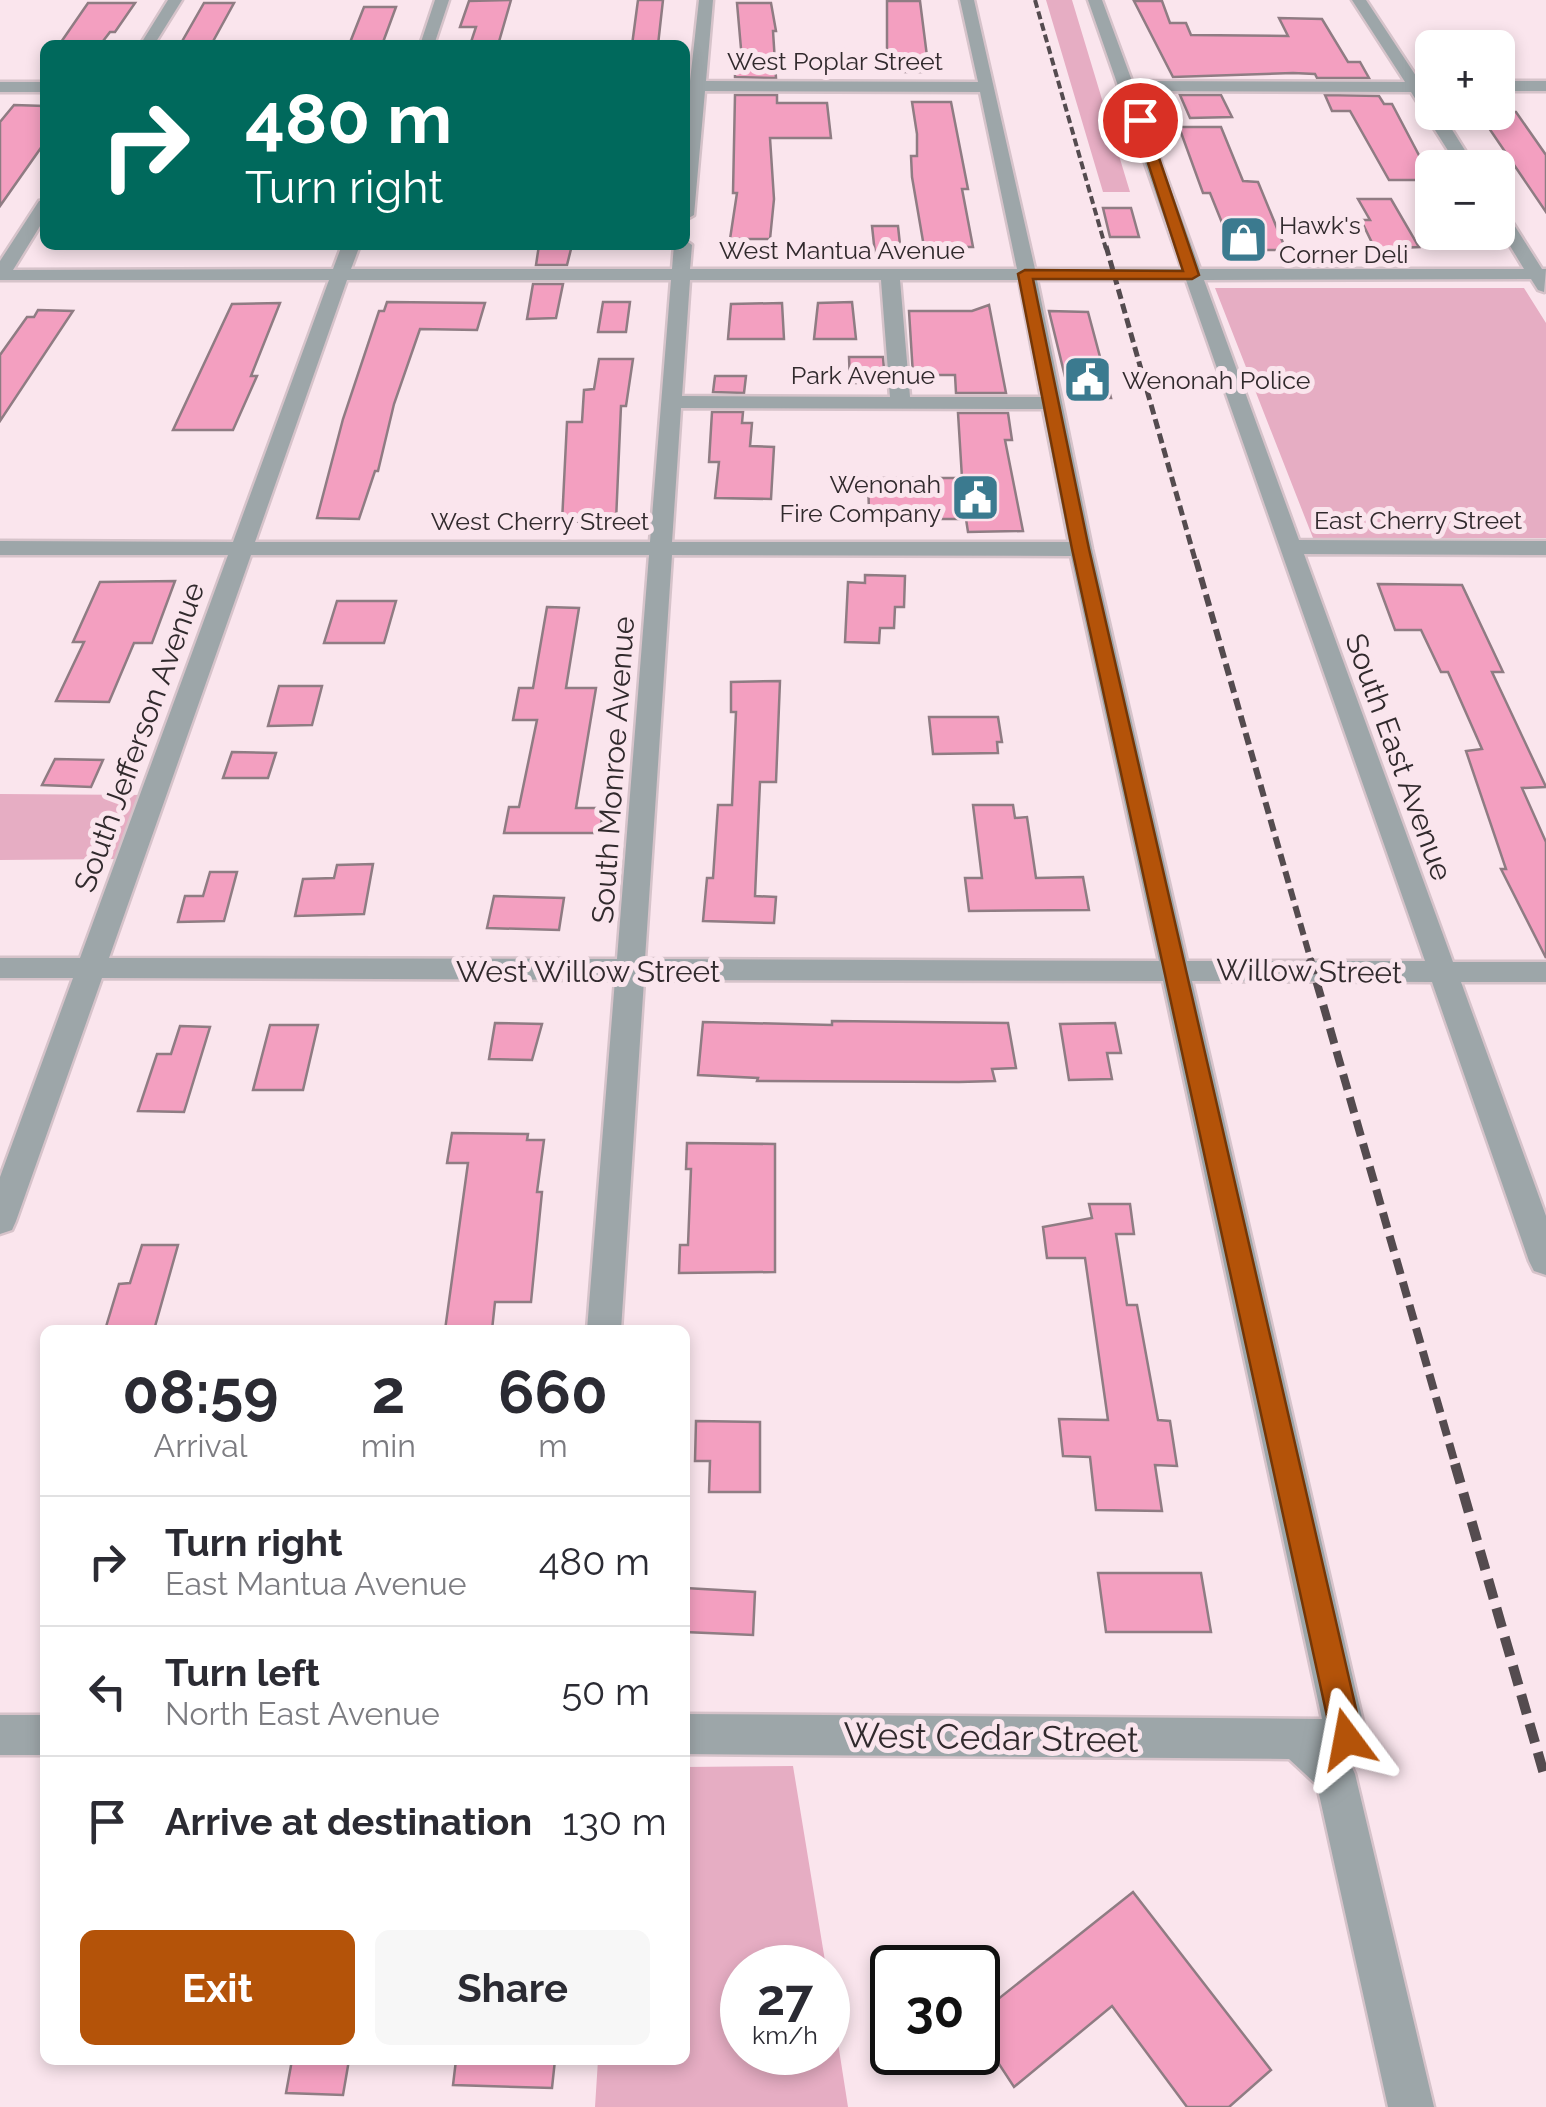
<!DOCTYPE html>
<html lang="en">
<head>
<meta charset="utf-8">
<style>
  :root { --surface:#fff; --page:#f7f7f7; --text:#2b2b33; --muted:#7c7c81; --line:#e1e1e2; --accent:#b45309 }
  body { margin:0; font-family:Raleway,sans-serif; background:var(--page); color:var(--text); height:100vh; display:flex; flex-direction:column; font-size:38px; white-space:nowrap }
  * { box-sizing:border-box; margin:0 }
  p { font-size:32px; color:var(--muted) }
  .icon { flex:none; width:55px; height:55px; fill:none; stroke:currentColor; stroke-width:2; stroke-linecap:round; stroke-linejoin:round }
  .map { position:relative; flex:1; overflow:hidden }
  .side { position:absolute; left:40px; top:1325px; width:650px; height:740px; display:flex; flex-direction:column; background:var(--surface); border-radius:15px; box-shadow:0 5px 15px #0003 }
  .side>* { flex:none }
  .hud { position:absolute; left:40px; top:40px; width:650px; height:210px; border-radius:15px; box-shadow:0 5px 15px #0003; background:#00695c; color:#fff; overflow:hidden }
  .buttons { position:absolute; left:1415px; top:30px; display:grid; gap:20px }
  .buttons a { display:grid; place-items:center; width:100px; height:100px; border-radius:15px; background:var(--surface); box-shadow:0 5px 15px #0003; font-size:50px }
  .speed { position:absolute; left:720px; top:1945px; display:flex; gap:20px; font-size:50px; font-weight:700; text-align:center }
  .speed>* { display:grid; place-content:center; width:130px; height:130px; border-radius:50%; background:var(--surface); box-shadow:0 5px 15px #0003; line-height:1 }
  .speed small { font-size:25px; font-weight:400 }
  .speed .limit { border:5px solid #111; border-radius:15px; background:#fff; color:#111 }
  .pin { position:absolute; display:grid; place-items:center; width:85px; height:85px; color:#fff; margin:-42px; border:5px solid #fff; border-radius:50%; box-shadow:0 2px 10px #0007 }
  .me { position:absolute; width:110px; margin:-55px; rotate:347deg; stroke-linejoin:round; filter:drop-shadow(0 0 8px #0008) }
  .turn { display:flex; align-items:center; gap:35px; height:210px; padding:0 40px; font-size:45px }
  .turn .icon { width:130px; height:130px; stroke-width:2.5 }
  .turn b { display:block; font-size:70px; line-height:85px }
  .eta { display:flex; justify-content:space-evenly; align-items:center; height:170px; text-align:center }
  .eta b { font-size:60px; font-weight:700; line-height:70px }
  .cta { display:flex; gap:20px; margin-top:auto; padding:20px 40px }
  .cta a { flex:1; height:115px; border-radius:15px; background:var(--accent); color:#fff; font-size:40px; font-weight:700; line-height:115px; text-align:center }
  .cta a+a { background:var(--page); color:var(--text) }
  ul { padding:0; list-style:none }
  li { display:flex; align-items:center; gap:30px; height:130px; padding:0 40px; border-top:2px solid var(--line) }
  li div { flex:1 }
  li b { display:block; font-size:38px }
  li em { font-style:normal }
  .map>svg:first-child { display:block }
  .green { fill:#e6adc3 }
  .building { fill:#f39fc0; stroke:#8f7c83; stroke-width:2.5 }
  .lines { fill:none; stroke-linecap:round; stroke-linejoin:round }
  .minor-casing { stroke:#d6c3ca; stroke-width:5 }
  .minor { fill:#9da6a9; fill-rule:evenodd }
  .rail-far4 { stroke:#544b4f; stroke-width:4; stroke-dasharray:8 4; stroke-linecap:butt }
  .rail-far3 { stroke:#544b4f; stroke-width:5; stroke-dasharray:10 5; stroke-linecap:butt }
  .rail-far2 { stroke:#544b4f; stroke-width:6; stroke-dasharray:12 6; stroke-linecap:butt }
  .rail-far1 { stroke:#544b4f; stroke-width:8; stroke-dasharray:16 8; stroke-linecap:butt }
  .rail { stroke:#544b4f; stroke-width:10; stroke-dasharray:20 10; stroke-linecap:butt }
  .route { fill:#b45309; stroke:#753606; stroke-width:2.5 }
  .labels { text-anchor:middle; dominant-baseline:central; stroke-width:10; stroke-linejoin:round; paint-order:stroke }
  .far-street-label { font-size:25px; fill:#312a2d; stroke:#fae5ed }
  .far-poi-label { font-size:25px; fill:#312a2d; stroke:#fae5ed; text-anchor:start }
  .street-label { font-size:30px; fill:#312a2d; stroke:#fae5ed }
  .near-street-label { font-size:35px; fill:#312a2d; stroke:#fae5ed }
</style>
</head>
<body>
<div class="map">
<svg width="1546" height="2107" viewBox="0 0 1546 2107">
  <rect width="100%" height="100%" fill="#fae5ed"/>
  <path class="green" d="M1046 0H1072L1130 192H1103Z
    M1215 288H1524L1546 323V538H1313Z
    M0 794 147 795 122 859 0 860Z
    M793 1766 826 1967 742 1968V2052H828V1979L848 2107H595L598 2060H685V1767Z"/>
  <path class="building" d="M511 0 498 45H470L476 27H460L469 1Z
    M638 0H663L658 45H632Z
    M887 1H920L929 72H895L894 65H887Z
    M1134 1H1162L1170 23H1186L1191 35 1288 36 1279 18 1322 19 1348 62H1360L1369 78H1317L1315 74 1293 73 1173 77Z
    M88 3H135L115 32H110L100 45H59Z
    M204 3H234L211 45H180Z
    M737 3H771L776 31H773L776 78 735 77V60H742Z
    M364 7H396L382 45H349Z
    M735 95H777V103H827L831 138H770L774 199 770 239H730L737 193H733Z
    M1180 95H1221L1232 117 1190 118Z
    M1325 95 1379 96 1384 104H1392L1432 180H1389L1350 111H1332Z
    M912 102H951L968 189H962L973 247H924L912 177 911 156H917V134Z
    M14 105 45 106V142L0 206V122Z
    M1478 112H1516L1546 155V212Z
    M1179 127H1221L1243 181 1258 182 1286 250H1233L1210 193H1203Z
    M1358 199H1391L1419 247 1375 249 1361 220H1370Z
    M1103 208H1131L1139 237H1110Z
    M872 226H898L901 254H875Z
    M539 245H572L567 265H536Z
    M533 284H563L556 318 527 319Z
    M387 302 485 303 477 330 420 329 394 404 378 471H375L359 519 317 518 343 419 379 311H384Z
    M603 302H630L626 332H598Z
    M852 302 856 339H814L818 303Z
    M280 303 251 376H257L233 430H173L232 304Z
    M782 303 784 339H728L731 304Z
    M989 305 1006 393H956L955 375H913L909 311H972Z
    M38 310 73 311 0 421V355L27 317H34Z
    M1049 311 1088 312 1111 398 1070 397Z
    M849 357H883L885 383H850Z
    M599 359H633L626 406H621L616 521 562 522 567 422H582L584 390 594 389Z
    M715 376H746L744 393 713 392Z
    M712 412H743L742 423H752L750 446 774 447 771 499 715 498 719 462H709Z
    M958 413H1008L1012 440H1005L1023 531 968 532 966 519H873V512H869L868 478H962Z
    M865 575 905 576 904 607H895L894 628H880L879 643 845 642 848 582 865 583Z
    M175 581 152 643H134L109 702 56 701 84 642H73L100 582Z
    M1378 584 1462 585 1503 672H1492L1546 787 1522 788 1546 842V958L1501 869H1506L1466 751 1482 749 1448 672H1441L1421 630H1395Z
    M337 601H396L384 643H324Z
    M547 607 579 608 566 688H596L576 808H603L600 833H504L509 807H519L537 720H513L519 688H533Z
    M780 681 776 782H760L755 896 776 897 774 923 703 921 707 878H713L718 805H732L736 712H731V682Z
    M279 686H322L312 725 268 726Z
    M929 717H998L1002 742H997L998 753 933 754Z
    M232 752 276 753 268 778H223Z
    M55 759 103 760 91 787 42 785Z
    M973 805H1013L1015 818 1027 817 1036 878 1083 877 1089 910 969 911 965 878H982Z
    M373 864 364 914 295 916 303 879 334 878 337 865Z
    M210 872H237L224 921 178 922 185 896H203Z
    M494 896 564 898 559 930 487 928Z
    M832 1021 1008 1023 1016 1068 992 1069 995 1081 959 1082 757 1081 758 1078 698 1075 703 1022 832 1025Z
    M495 1023 542 1024 532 1060 489 1059Z
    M1115 1023 1121 1053H1107L1112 1079 1069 1080 1060 1024Z
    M270 1025H318L303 1090H253Z
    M180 1026 210 1027 184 1112 138 1111 157 1054H171Z
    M452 1133 528 1134 527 1140H544L537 1192H542L531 1302H495L492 1330H445L468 1163H447Z
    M687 1143 775 1144V1272L679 1273 680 1245H688L691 1169H686Z
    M1089 1204H1130L1134 1234H1116L1127 1305H1137L1158 1420 1170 1421 1177 1466 1155 1465 1162 1511 1096 1510 1090 1457 1063 1456 1059 1419 1108 1420 1085 1258H1047L1043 1227 1092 1218Z
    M142 1245H178L154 1330H105L119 1284 130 1283Z
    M696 1421 760 1422V1492H709L710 1461H695Z
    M1098 1573H1201L1211 1632H1106Z
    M685 1588 755 1592 753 1635 685 1632Z
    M1133 1892 1271 2070 1229 2107H1187L1112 2006 1014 2087 978 2032V2015Z
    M292 2060H349L343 2095 286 2093Z
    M456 2060H555L552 2088 453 2085Z"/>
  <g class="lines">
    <defs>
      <path id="minor" d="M168 0H182L154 45H140Z
        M435 0H449L434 45H420Z
        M699 0H713L706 81 978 82 960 0H974L1035 269H1182L1088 0H1102L1132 81 1405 82 1352 0H1366L1420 82 1432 83V91L1426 92 1432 101V112H1441L1476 168H1459L1411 92 1135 91 1200 269H1524L1498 226V208L1504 209 1542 269H1546L1544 292 1538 290 1531 279 1204 280 1299 540 1546 541V555L1304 554 1453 962H1546V982H1461L1546 1216V1275L1534 1271 1529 1261 1432 982 1192 981 1367 1739 1361 1753 1348 1759 1355 1774 1434 2107H1388L1317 1785 1289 1759 685 1754V1714L1322 1719 1163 981 644 980 621 1330H587L615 980 102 978 16 1221 12 1230 0 1234V1177L73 978H0V958H80L228 555H0V541L233 542 329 280H0V261L39 201 45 200V218L13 270 333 269 342 245H360L351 269H672L674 245H685V240L692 245 690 269H1017L980 92 705 91 694 215 685 220V133L689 91H685V81H690ZM347 280H671L650 542H255ZM690 280H881L890 397 682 396ZM900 280H1019L1041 397H910ZM1037 280H1186L1425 961H1187L1092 549ZM681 408 1043 409 1069 542H672ZM251 555H649L617 959 109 958ZM672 555 1071 556 1159 961 645 959Z
        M1498 81H1546V91H1498Z
        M0 82H45V92H0Z
        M0 1715H45V1755H0Z"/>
    </defs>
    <use href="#minor" class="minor-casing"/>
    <use href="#minor" class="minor"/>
    <path class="rail-far4" d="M1035 0 1106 249"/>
    <path class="rail-far3" d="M1106 246 1196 563"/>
    <path class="rail-far2" d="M1196 560 1311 961"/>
    <path class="rail-far1" d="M1310 959 1456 1467"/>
    <path class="rail" d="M1455 1464 1546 1781"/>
  </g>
  <path class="route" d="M1140 117 1146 120 1199 275 1192 279H1033L1089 549 1363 1739 1358 1750 1347 1754 1336 1750 1332 1739 1072 549 1018 274 1025 270 1183 271 1134 120Z"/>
  <defs>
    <symbol id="shop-square" viewBox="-11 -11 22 22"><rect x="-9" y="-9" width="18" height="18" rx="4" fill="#3b7a8f" stroke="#fae5ed"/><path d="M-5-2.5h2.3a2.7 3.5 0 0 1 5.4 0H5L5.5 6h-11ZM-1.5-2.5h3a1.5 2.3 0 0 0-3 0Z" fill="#fff"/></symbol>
    <symbol id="civic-square" viewBox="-11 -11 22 22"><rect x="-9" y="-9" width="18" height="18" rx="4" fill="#3b7a8f" stroke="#fae5ed"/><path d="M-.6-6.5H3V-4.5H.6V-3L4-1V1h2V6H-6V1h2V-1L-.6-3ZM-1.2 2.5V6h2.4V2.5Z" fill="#fff"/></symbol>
  </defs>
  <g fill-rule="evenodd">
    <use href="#shop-square" x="1216" y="212" width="55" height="55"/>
    <use href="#civic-square" x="1060" y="352" width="55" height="55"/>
    <use href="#civic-square" x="948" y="470" width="55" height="55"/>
  </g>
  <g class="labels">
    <g class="far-street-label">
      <text x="835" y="61">West Poplar Street</text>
      <text x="842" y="250">West Mantua Avenue</text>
      <text x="863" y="375">Park Avenue</text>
      <text x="1418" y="520">East Cherry Street</text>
      <text x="540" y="521">West Cherry Street</text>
    </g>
    <g class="far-poi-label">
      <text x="1279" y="225">Hawk's<tspan x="1279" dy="29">Corner Deli</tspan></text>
      <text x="1122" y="380">Wenonah Police</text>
      <text x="941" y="484" text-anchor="end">Wenonah<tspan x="941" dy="29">Fire Company</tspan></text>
    </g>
    <g class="street-label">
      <text transform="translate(139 737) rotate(-70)">South Jefferson Avenue</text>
      <text transform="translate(1399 757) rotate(70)">South East Avenue</text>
      <text transform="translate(613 770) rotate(-86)">South Monroe Avenue</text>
      <text x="588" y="971">West Willow Street</text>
      <text transform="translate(1309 971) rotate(1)">Willow Street</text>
    </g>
    <g class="near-street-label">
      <text transform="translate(991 1737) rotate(1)">West Cedar Street</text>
    </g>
  </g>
</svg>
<div class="buttons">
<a>+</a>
<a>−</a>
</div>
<div class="speed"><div>27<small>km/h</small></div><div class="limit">30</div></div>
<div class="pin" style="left:1140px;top:120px;background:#d93025"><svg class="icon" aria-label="arrive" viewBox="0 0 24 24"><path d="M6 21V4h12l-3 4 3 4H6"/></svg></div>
<svg class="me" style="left:1347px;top:1739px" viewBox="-20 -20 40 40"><path d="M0-17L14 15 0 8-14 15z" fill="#b45309" stroke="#fff" stroke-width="4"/></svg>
<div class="hud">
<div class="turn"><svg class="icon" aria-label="right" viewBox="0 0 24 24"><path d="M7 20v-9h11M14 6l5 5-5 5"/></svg><div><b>480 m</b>Turn right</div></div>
</div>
<section class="side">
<div class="eta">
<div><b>08:59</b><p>Arrival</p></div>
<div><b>2</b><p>min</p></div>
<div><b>660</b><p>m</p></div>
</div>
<ul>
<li><svg class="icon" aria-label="right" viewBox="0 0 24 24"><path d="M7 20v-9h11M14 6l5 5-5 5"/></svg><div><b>Turn right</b><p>East Mantua Avenue</p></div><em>480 m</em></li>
<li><svg class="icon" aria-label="left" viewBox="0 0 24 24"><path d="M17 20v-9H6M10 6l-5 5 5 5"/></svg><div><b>Turn left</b><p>North East Avenue</p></div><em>50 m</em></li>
<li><svg class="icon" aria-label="arrive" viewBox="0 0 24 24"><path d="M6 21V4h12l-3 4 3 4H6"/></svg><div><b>Arrive at destination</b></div><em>130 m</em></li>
</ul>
<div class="cta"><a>Exit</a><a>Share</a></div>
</section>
</div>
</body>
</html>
